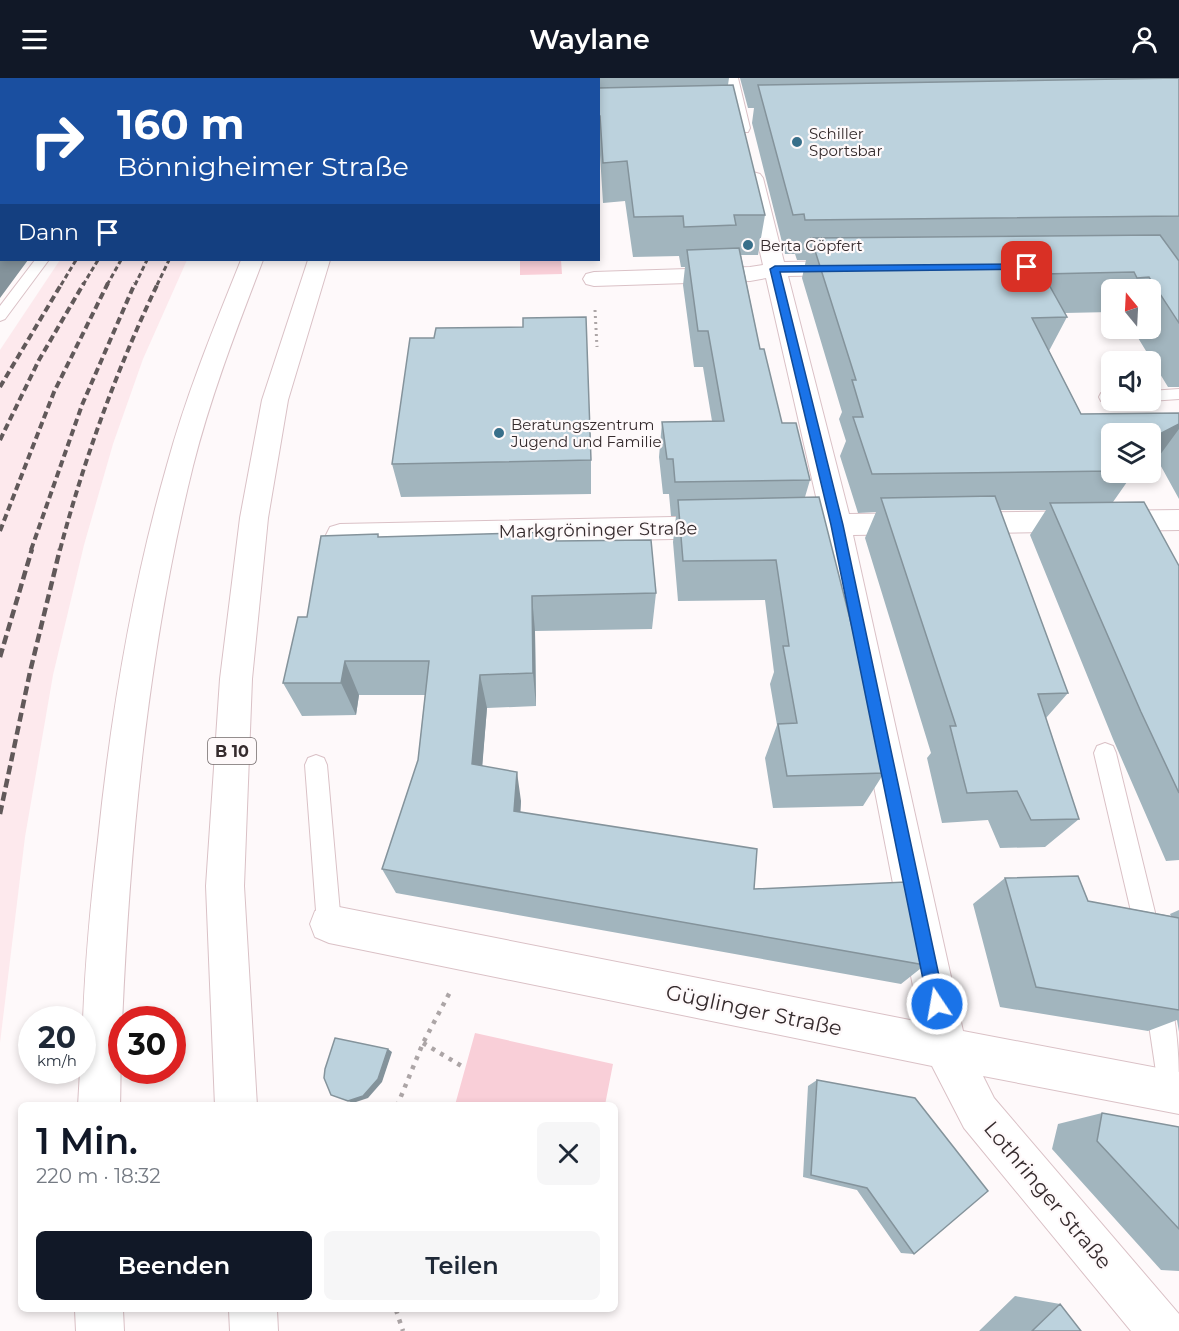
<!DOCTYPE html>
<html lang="de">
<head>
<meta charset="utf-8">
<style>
  :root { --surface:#fff; --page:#f6f6f7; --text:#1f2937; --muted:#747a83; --accent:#111827 }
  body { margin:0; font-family:Montserrat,sans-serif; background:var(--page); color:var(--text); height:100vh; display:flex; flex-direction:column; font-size:22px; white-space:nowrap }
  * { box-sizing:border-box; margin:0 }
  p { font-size:20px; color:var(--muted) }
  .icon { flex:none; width:33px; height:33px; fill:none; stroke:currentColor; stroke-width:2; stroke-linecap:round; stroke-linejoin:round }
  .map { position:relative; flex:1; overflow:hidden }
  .details { position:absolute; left:18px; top:1024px; width:600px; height:210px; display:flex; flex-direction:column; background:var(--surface); border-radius:9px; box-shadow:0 3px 9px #0003 }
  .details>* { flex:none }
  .banner { position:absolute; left:0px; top:0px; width:600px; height:183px; box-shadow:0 3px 9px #0003; background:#1a4fa0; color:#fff; overflow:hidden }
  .needle { width:39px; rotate:342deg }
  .buttons { position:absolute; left:1101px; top:201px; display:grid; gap:12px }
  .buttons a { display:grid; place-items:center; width:60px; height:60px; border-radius:9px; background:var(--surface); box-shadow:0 3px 9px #0003; font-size:30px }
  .speed { position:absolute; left:18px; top:928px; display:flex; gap:12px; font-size:30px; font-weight:700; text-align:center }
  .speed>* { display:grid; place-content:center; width:78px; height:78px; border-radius:50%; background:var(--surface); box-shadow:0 3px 9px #0003; line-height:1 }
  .speed small { font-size:15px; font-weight:400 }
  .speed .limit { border:9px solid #d22; background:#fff; color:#111 }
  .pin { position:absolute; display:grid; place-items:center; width:51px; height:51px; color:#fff; margin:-26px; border-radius:12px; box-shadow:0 3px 9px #0006 }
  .me { position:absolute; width:66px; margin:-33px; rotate:348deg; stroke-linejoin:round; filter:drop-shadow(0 0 4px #0008) }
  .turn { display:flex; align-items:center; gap:21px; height:126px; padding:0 18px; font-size:27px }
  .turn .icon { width:78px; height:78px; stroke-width:2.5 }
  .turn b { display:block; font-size:42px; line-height:51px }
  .then { display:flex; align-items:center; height:57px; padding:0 18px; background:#0003; gap:12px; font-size:22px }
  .round { display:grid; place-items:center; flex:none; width:63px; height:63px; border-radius:9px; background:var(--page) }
  .head { display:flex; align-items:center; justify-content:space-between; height:102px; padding:0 18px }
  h1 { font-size:36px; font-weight:600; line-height:45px; color:var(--accent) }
  .action { display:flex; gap:12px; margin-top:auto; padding:12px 18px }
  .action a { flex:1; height:69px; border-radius:9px; background:var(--accent); color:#fff; font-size:24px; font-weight:600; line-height:69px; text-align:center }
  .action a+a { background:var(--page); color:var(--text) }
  header { display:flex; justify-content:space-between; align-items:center; height:78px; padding:0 18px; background:var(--accent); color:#fff; font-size:27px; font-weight:600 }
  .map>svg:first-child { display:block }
  .built { fill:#fde9ed }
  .green { fill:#f9cfd8 }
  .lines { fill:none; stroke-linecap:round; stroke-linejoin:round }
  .service-casing { stroke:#dac1c6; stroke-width:2 }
  .minor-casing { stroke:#dac1c6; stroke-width:2 }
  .trunk-casing { stroke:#dac1c6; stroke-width:2 }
  .path-far1 { stroke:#aca5a6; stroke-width:3; stroke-dasharray:2 4; stroke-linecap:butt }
  .path { stroke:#aca5a6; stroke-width:4.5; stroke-dasharray:4 6; stroke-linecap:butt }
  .service { fill:#fff; fill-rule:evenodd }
  .minor { fill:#fff; fill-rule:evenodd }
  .trunk { fill:#fff; fill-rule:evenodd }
  .rail-far2 { stroke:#61595a; stroke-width:3; stroke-dasharray:5 3; stroke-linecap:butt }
  .rail-far1 { stroke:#61595a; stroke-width:4; stroke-dasharray:7 4; stroke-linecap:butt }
  .rail { stroke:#61595a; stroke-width:4.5; stroke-dasharray:9 4.5; stroke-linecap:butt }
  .wall { fill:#a2b5be }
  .shaded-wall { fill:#84939b }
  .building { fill:#bcd2dd; stroke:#84939b; stroke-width:1.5 }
  .route { fill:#1a73e8; stroke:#114b97; stroke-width:1.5 }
  .poi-dot { fill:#386f8a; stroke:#fef9fa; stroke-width:2 }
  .labels { text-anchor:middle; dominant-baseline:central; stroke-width:4.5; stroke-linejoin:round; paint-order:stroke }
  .far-poi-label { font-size:15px; fill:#352b2d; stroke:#fef9fa; text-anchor:start }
  .shield { fill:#fef9fa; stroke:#71696a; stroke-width:1.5 }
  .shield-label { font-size:16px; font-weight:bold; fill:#352b2d }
  .street-label { font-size:18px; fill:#352b2d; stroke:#fef9fa }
  .near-street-label { font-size:21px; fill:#352b2d; stroke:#fef9fa }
</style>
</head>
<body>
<header><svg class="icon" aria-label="menu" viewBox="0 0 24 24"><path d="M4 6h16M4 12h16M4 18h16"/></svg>Waylane<svg class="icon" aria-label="person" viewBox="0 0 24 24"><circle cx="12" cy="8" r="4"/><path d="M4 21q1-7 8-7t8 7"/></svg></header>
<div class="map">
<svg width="1179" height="1253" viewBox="0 0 1179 1253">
  <rect width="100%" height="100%" fill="#fef9fa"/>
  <path class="built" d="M60 182H187L143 281 113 366 84 467 53 597 25 759 0 965V272Z"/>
  <path class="green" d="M520 182H561L562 196 520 197Z
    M475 955 613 986 605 1027H455Z"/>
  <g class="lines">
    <defs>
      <path id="service" d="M35 182 48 183 5 241 0 243V228Z
        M1179 311V321L1150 323 1147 322H1150V313Z
        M1112 314V322L1118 323H1101L1099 319 1101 315Z
        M1105 665 1113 668 1116 675 1161 859 1158 868 1149 871 1140 868 1137 859 1094 675 1097 668Z
        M316 677 324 680 327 687 341 846 338 855 329 858 320 855 317 846 305 687 308 680Z
        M1158 907 1167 911C1179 946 1179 988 1179 1025L1173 1028 1163 1024 1159 1014 1145 920 1149 911Z"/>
      <path id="minor" d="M135 0H153L134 2Z
        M720 0H738L750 50 748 54H734L732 50Z
        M753 94 760 96 763 100 784 184 850 183 858 185 861 190 858 195 850 197 788 198 849 436 1179 432V452L853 457 963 953 1179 994V1036L983 998 994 1020 1179 1236V1253H1131L964 1050 932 988 329 865 315 859 310 846 315 833 329 827 920 944 825 457 806 454 802 447 806 440 820 436 766 200 750 203 594 208 586 206 583 201 586 196 594 194 750 189 763 187 743 100 746 96Z
        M719 438 729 442 733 449 729 456 719 460 340 468 330 465 326 457 330 449 340 446Z"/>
      <path id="trunk" d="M345 0H363L344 2Z
        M389 0H407L388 2Z
        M426 0H444L425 2Z
        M241 182H263C237 250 211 317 193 388 148 570 130 762 122 946 120 973 121 1000 120 1028H78L80 993H82C82 916 89 839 98 762 111 635 132 509 167 387 186 317 214 249 241 182Z
        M308 182H330L288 322 268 440 252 601 244 808 257 1028H215L206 808 220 601 240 440 262 322Z
        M75 1232H123L124 1253H76Z
        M229 1232H277L278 1253H230Z"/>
    </defs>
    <use href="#service" class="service-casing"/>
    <use href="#minor" class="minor-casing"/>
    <use href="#trunk" class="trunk-casing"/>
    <path class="path-far1" d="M595 232 597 269"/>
    <path class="path" d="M423 965 465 990
      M397 1028 423 965 450 914
      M396 1232 403 1253"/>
    <use href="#service" class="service"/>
    <use href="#minor" class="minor"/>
    <use href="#trunk" class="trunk"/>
    <path class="rail-far2" d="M61 207 76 182
      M83 207 98 182
      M107 207 121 182
      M135 207 147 182
      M157 207 169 182"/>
    <path class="rail-far1" d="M0 309 62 205
      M0 362 39 282 84 205
      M0 453 54 314 108 205
      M31 472 82 327 135 205
      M60 472C84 381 117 291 158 205"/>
    <path class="rail" d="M0 579 32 471
      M0 736 30 594 60 471"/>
  </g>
  <path class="wall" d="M527 0H729L728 7 765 137 758 177H741L760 271 782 345 810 402 805 419 869 616 867 620 884 695 863 728 773 730 765 680 777 647 770 606 774 594 765 522 678 523 673 464 676 438H671L669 416H663L659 379 662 344 712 343 703 289H694L683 207 685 189H681L679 178 633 179 625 123 603 125 600 77H598V2H527Z
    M740 0H1179V309H1168L1132 250H1150V212H1112V235L1111 234 1064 235 1067 239 1049 273 1081 336 1179 335V421L1157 381 1112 356V394H1134L1113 424 1179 488V782L1166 783 1113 661 1030 457 1046 432H1000L1068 615 1046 640 1079 741 1045 769 1000 770 988 742 942 745 927 680 931 675 865 460 876 434 858 435 840 378 846 363 839 341 842 334 802 200 806 182H797L795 176H785L752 45 754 30H748Z
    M591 382V416L401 419 392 386Z
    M556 454 557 463 656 515 652 551 535 553 536 628 487 630 482 688 521 723 520 734 754 811 925 887 901 906 396 815 382 791 418 682 425 617H359L356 637 302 638 283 605 379 459Z
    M1005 800 1088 823 1171 838 1170 836 1179 832V954L1177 942 1148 953 1000 929 973 826Z
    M817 1002 914 1176 901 1175 857 1112 803 1099 808 1008Z
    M1102 1035 1179 1049V1193L1161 1192 1052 1071 1058 1046Z
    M1015 1218 1060 1226 1081 1253H979Z"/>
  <path class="shaded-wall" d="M79 0H96V2H78Z
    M2 167V182H28L0 220V169Z
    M1179 346V351L1157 381 1150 385V361Z
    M532 518 535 553 536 628 533 595Z
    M345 583 359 617 356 637 341 605Z
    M480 597 487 630 480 716 472 686Z
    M517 694 521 723 519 761 514 733Z
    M388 971 392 974 382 1004 368 1020 353 1025 348 1023Z"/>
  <path class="building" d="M0 0H79L78 2H2V167L0 169Z
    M527 0H596V2H527Z
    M1179 0V138L805 142 804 136 793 137 758 7Z
    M733 7 765 137H734L736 147 684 149 683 138 634 139 627 83 603 85 600 38H598V10Z
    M1160 157 1179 183V245L1149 199 1137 200 1134 194 1043 196 1067 239 1032 240 1081 336 1179 335V346L1150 361V356H1112V393L872 396 853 339H863L852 302H856L811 160Z
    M739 170 760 271H764L782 345H796L810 402 675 404 673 381H667L662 344 724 343 708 253H698L687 172Z
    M586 239 591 382 392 386 410 260H434L436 250 523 249V240Z
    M995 418 1068 615 1038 616 1079 741 1031 742 1017 713 967 715 950 648H956L881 420Z
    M819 419 869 616H866L884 695 787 698 778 646 797 645 783 568H789L776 482 683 483 678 422Z
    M1144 424 1179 488V715L1141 634 1050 425Z
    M556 454V463L651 462 656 515 532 518 533 595 480 597 472 686 517 694 514 733 757 771 754 811 906 804 925 887 382 791 418 682 429 583H345L341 605H283L298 539H307L321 458 378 456V459Z
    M1078 798 1088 823 1179 840V932L1036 909 1005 800Z
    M335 960 388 971 378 1001 363 1018 348 1023 331 1017 324 1000 325 991Z
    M817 1002 915 1020 988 1113 914 1176 867 1110 811 1097Z
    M1102 1035 1179 1049V1151L1097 1063Z
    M1060 1226 1081 1253H1032Z"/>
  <path class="route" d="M1027 186 1032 189 1030 191 780 194 843 447 945 926 943 932 937 935 931 932 928 926 831 447 770 191 775 188Z"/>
  <g class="poi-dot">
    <circle cx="797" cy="64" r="6"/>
    <circle cx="748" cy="167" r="6"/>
    <circle cx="499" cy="355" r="6"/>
  </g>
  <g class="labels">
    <g class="far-poi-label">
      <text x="809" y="55">Schiller<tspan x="809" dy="17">Sportsbar</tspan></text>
      <text x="760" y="167">Berta Göpfert</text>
      <text x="511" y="346">Beratungszentrum<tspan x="511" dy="17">Jugend und Familie</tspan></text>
    </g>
    <rect class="shield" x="208" y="660" width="48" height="26" rx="4.5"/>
    <g class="shield-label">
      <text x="232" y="673">B 10</text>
    </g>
    <g class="street-label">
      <text transform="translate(598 452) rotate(-1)">Markgröninger Straße</text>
    </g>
    <g class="near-street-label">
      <text transform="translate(754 932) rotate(12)">Güglinger Straße</text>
      <text transform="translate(1048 1117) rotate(50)">Lothringer Straße</text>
    </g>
  </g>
</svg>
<div class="buttons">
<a><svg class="needle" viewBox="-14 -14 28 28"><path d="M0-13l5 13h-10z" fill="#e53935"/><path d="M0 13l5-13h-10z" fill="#747a83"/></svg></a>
<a><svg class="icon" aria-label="sound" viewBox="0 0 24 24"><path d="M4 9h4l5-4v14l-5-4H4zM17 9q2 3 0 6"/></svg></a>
<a><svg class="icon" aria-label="layers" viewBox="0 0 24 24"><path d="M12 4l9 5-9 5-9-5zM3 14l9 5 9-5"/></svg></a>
</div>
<div class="speed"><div>20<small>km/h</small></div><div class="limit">30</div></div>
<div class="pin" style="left:1027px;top:189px;background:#d93025"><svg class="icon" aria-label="arrive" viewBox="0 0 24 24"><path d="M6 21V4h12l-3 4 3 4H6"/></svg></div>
<svg class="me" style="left:937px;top:926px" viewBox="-20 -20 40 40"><circle r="17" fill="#1a73e8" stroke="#fff" stroke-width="3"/><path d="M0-11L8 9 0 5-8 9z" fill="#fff"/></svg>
<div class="banner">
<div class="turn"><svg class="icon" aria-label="right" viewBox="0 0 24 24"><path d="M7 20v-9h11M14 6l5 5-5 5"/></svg><div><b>160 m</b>Bönnigheimer Straße</div></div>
<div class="then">Dann<svg class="icon" aria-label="arrive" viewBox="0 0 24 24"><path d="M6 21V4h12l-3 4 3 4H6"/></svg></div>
</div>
<section class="details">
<div class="head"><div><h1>1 Min.</h1><p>220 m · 18:32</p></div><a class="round"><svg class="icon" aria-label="close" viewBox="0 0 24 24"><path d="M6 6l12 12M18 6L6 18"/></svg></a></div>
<div class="action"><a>Beenden</a><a>Teilen</a></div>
</section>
</div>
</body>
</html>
